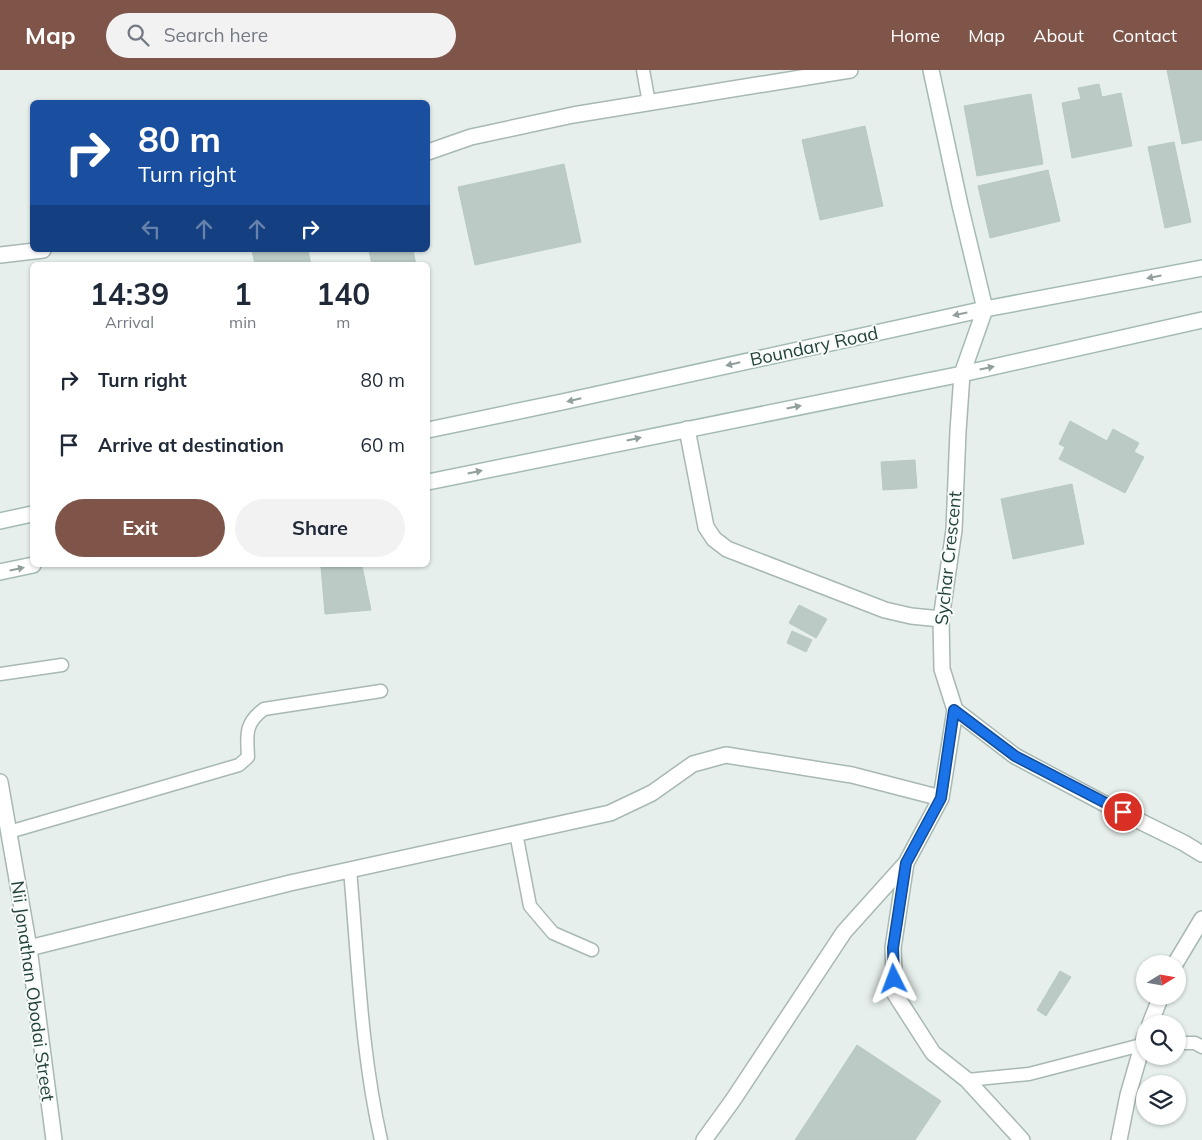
<!DOCTYPE html>
<html lang="en">
<head>
<meta charset="utf-8">
<style>
  :root { --surface:#fff; --page:#f2f2f3; --text:#1f2937; --muted:#747a83; --accent:#7f5449 }
  body { margin:0; font-family:Mulish,sans-serif; background:var(--page); color:var(--text); height:100vh; display:flex; flex-direction:column; font-size:19px; white-space:nowrap }
  * { box-sizing:border-box; margin:0 }
  p { font-size:16px; color:var(--muted) }
  .icon { flex:none; width:28px; height:28px; fill:none; stroke:currentColor; stroke-width:2; stroke-linecap:round; stroke-linejoin:round }
  .map { position:relative; flex:1; overflow:hidden }
  .panel { position:absolute; left:30px; top:192px; width:400px; height:305px; display:flex; flex-direction:column; background:var(--surface); border-radius:8px; box-shadow:0 1px 4px #0004 }
  .panel>* { flex:none }
  .hud { position:absolute; left:30px; top:30px; width:400px; height:152px; border-radius:8px; box-shadow:0 1px 4px #0004; background:#1a4fa0; color:#fff; overflow:hidden }
  .needle { width:32px; rotate:79deg }
  .controls { position:absolute; left:1136px; top:885px; display:grid; gap:10px }
  .controls a { display:grid; place-items:center; width:50px; height:50px; border-radius:50%; background:var(--surface); box-shadow:0 1px 4px #0004; font-size:25px }
  .pin { position:absolute; display:grid; place-items:center; width:42px; height:42px; color:#fff; margin:-21px; border:2px solid #fff; border-radius:50%; box-shadow:0 1px 5px #0007 }
  .me { position:absolute; width:55px; margin:-28px; rotate:357deg; stroke-linejoin:round; filter:drop-shadow(0 0 4px #0008) }
  .turn { display:flex; align-items:center; gap:18px; height:105px; padding:0 25px; font-size:22px }
  .turn .icon { width:65px; height:65px; stroke-width:2.5 }
  .turn b { display:block; font-size:35px; line-height:42px }
  .lanes { display:flex; align-items:center; height:48px; padding:0 25px; background:#0003; justify-content:center; gap:25px; direction:ltr }
  .lanes .off { opacity:.35 }
  .eta { display:flex; justify-content:space-evenly; align-items:center; height:85px; text-align:center }
  .eta b { font-size:30px; font-weight:700; line-height:35px }
  .button { display:flex; gap:10px; margin-top:auto; padding:10px 25px }
  .button a { flex:1; height:58px; border-radius:30px; background:var(--accent); color:#fff; font-size:20px; font-weight:700; line-height:58px; text-align:center }
  .button a+a { background:var(--page); color:var(--text) }
  ul { padding:0; list-style:none }
  li { display:flex; align-items:center; gap:15px; height:65px; padding:0 25px }
  li div { flex:1 }
  li b { display:block; font-size:19px }
  li em { font-style:normal }
  header { display:flex; align-items:center; gap:30px; box-sizing:border-box; height:70px; padding:0 25px; background:var(--accent); color:#fff }
  header strong { font-size:24px }
  nav { display:flex; gap:28px; margin-inline-start:auto; font-size:18px }
  .search { width:350px; height:45px; background:var(--page); display:flex; align-items:center; gap:12px; box-sizing:border-box; padding:0 18px; border-radius:28px; color:var(--muted); font-size:19px }
  .map>svg:first-child { display:block }
  .building { fill:#bbcac4; stroke:#b8c9c3 }
  .lines { fill:none; stroke-linecap:round; stroke-linejoin:round }
  .lane-casing { stroke:#a8b8b3; stroke-width:15 }
  .street-casing { stroke:#a8b8b3; stroke-width:18 }
  .secondary-casing { stroke:#a4bbb4; stroke-width:18 }
  .lane { stroke:#fff; stroke-width:12 }
  .street { stroke:#fff; stroke-width:15 }
  .secondary { stroke:#fff; stroke-width:15 }
  .oneway { fill:#92a09d }
  .route-casing { stroke:#114b97; stroke-width:12 }
  .route { stroke:#1a73e8; stroke-width:9 }
  .labels { text-anchor:middle; dominant-baseline:central; stroke-width:4; stroke-linejoin:round; paint-order:stroke }
  .street-label { font-size:18px; fill:#24423b; stroke:#f7fbf9 }
</style>
</head>
<body>
<header>
<strong>Map</strong>
<div class="search"><svg class="icon" aria-label="search" viewBox="0 0 24 24"><circle cx="10" cy="10" r="6"/><path d="M15 15l6 6"/></svg>Search here</div>
<nav><a>Home</a><a>Map</a><a>About</a><a>Contact</a></nav>
</header>
<div class="map">
<svg width="1202" height="1070" viewBox="0 0 1202 1070">
  <rect width="100%" height="100%" fill="#e6efeb"/>
  <path class="building" d="M1167 0H1202V70L1182 74Z
    M1099 14 1102 27 1121 23 1132 76 1072 88 1062 33 1081 29 1078 18Z
    M1031 24 1043 94 977 106 964 36Z
    M865 56 883 136 820 150 802 70Z
    M1174 72 1191 152 1165 158 1148 77Z
    M564 94 581 172 475 195 458 117Z
    M1048 100 1060 151 990 168 978 116Z
    M252 180H308L311 195H255Z
    M369 180H413L416 195H372Z
    M1070 351 1107 371 1113 359 1139 373 1134 382 1144 387 1125 423 1059 389 1065 377 1059 374Z
    M915 390 917 418 883 420 881 392Z
    M1072 414 1084 474 1013 489 1001 429Z
    M362 496 371 540 325 544 321 497Z
    M799 535 827 549 816 568 789 553Z
    M792 561 812 570 806 582 787 573Z
    M1060 901 1071 907 1046 946 1037 940Z
    M857 975 941 1031 915 1070H795Z"/>
  <g class="lines">
    <defs>
      <path id="lane" d="M643 0 649 33
        M0 604 62 595
        M9 762 239 695 248 687C247 665 244 654 264 639L381 621
        M516 763 530 836 553 863 592 880
        M350 800C358 889 361 983 381 1070
        M1178 973H1195L1202 977
        M967 1010 1029 1004 1145 974"/>
      <path id="street" d="M428 82 471 67 573 45 850 0
        M0 185 43 180
        M687 359 706 457 714 469 727 479 885 540 911 546 941 549
        M955 640 1015 686 1107 735 1184 773 1202 784
        M0 712 29 878 54 1070
        M906 793 893 878 895 924 933 983 967 1010 1022 1070
        M29 878 290 813 610 743 652 723 693 694 726 685 852 705 941 728
        M1175 894 1202 849
        M1150 954 1161 926
        M704 1070 733 1030 844 862 906 793 941 728 955 640 942 599 941 549 954 460 958 361 962 304
        M1119 1070 1128 1025 1145 966"/>
      <path id="secondary" d="M931 0 960 135 985 239 962 304
        M428 360 562 332 985 239 1202 198
        M428 412 962 304 1202 250
        M0 451 32 444
        M0 502 33 495"/>
    </defs>
    <use href="#lane" class="lane-casing"/>
    <use href="#street" class="street-casing"/>
    <use href="#secondary" class="secondary-casing"/>
    <use href="#lane" class="lane"/>
    <use href="#street" class="street"/>
    <use href="#secondary" class="secondary"/>
  </g>
  <defs><path id="oneway-solid" d="M-6-.8H1V-3.2L6.5 0L1 3.2V.8H-6Z" transform="scale(1.25)"/></defs>
  <g class="oneway">
    <use href="#oneway-solid" transform="translate(1154 207) rotate(169)"/>
    <use href="#oneway-solid" transform="translate(960 244) rotate(168)"/>
    <use href="#oneway-solid" transform="translate(733 294) rotate(167)"/>
    <use href="#oneway-solid" transform="translate(987 298) rotate(-12)"/>
    <use href="#oneway-solid" transform="translate(574 330) rotate(167)"/>
    <use href="#oneway-solid" transform="translate(794 337) rotate(-11)"/>
    <use href="#oneway-solid" transform="translate(634 369) rotate(-12)"/>
    <use href="#oneway-solid" transform="translate(475 402) rotate(-12)"/>
    <use href="#oneway-solid" transform="translate(17 499) rotate(-12)"/>
  </g>
  <g class="lines">
    <defs>
      <path id="route" d="M894 909 893 878 906 793 941 728 954 640 1015 686 1123 742"/>
    </defs>
    <use href="#route" class="route-casing"/>
    <use href="#route" class="route"/>
  </g>
  <g class="labels">
    <g class="street-label">
      <text transform="translate(814 276) rotate(-12)">Boundary Road</text>
      <text transform="translate(948 488) rotate(-84)">Sychar Crescent</text>
      <text transform="translate(33 921) rotate(82)">Nii Jonathan Obodai Street</text>
    </g>
  </g>
</svg>
<div class="controls">
<a><svg class="needle" viewBox="-14 -14 28 28"><path d="M0-13l5 13h-10z" fill="#e53935"/><path d="M0 13l5-13h-10z" fill="#747a83"/></svg></a>
<a><svg class="icon" aria-label="search" viewBox="0 0 24 24"><circle cx="10" cy="10" r="6"/><path d="M15 15l6 6"/></svg></a>
<a><svg class="icon" aria-label="layers" viewBox="0 0 24 24"><path d="M12 4l9 5-9 5-9-5zM3 14l9 5 9-5"/></svg></a>
</div>
<div class="pin" style="left:1123px;top:742px;background:#d93025"><svg class="icon" aria-label="arrive" viewBox="0 0 24 24"><path d="M6 21V4h12l-3 4 3 4H6"/></svg></div>
<svg class="me" style="left:894px;top:909px" viewBox="-20 -20 40 40"><path d="M0-17L14 15 0 8-14 15z" fill="#1a73e8" stroke="#fff" stroke-width="4"/></svg>
<div class="hud">
<div class="turn"><svg class="icon" aria-label="right" viewBox="0 0 24 24"><path d="M7 20v-9h11M14 6l5 5-5 5"/></svg><div><b>80 m</b>Turn right</div></div>
<div class="lanes"><svg class="icon off" aria-label="left" viewBox="0 0 24 24"><path d="M17 20v-9H6M10 6l-5 5 5 5"/></svg><svg class="icon off" aria-label="ahead" viewBox="0 0 24 24"><path d="M12 20V5M6 11l6-6 6 6"/></svg><svg class="icon off" aria-label="ahead" viewBox="0 0 24 24"><path d="M12 20V5M6 11l6-6 6 6"/></svg><svg class="icon" aria-label="right" viewBox="0 0 24 24"><path d="M7 20v-9h11M14 6l5 5-5 5"/></svg></div>
</div>
<section class="panel">
<div class="eta">
<div><b>14:39</b><p>Arrival</p></div>
<div><b>1</b><p>min</p></div>
<div><b>140</b><p>m</p></div>
</div>
<ul>
<li><svg class="icon" aria-label="right" viewBox="0 0 24 24"><path d="M7 20v-9h11M14 6l5 5-5 5"/></svg><div><b>Turn right</b></div><em>80 m</em></li>
<li><svg class="icon" aria-label="arrive" viewBox="0 0 24 24"><path d="M6 21V4h12l-3 4 3 4H6"/></svg><div><b>Arrive at destination</b></div><em>60 m</em></li>
</ul>
<div class="button"><a>Exit</a><a>Share</a></div>
</section>
</div>
</body>
</html>
